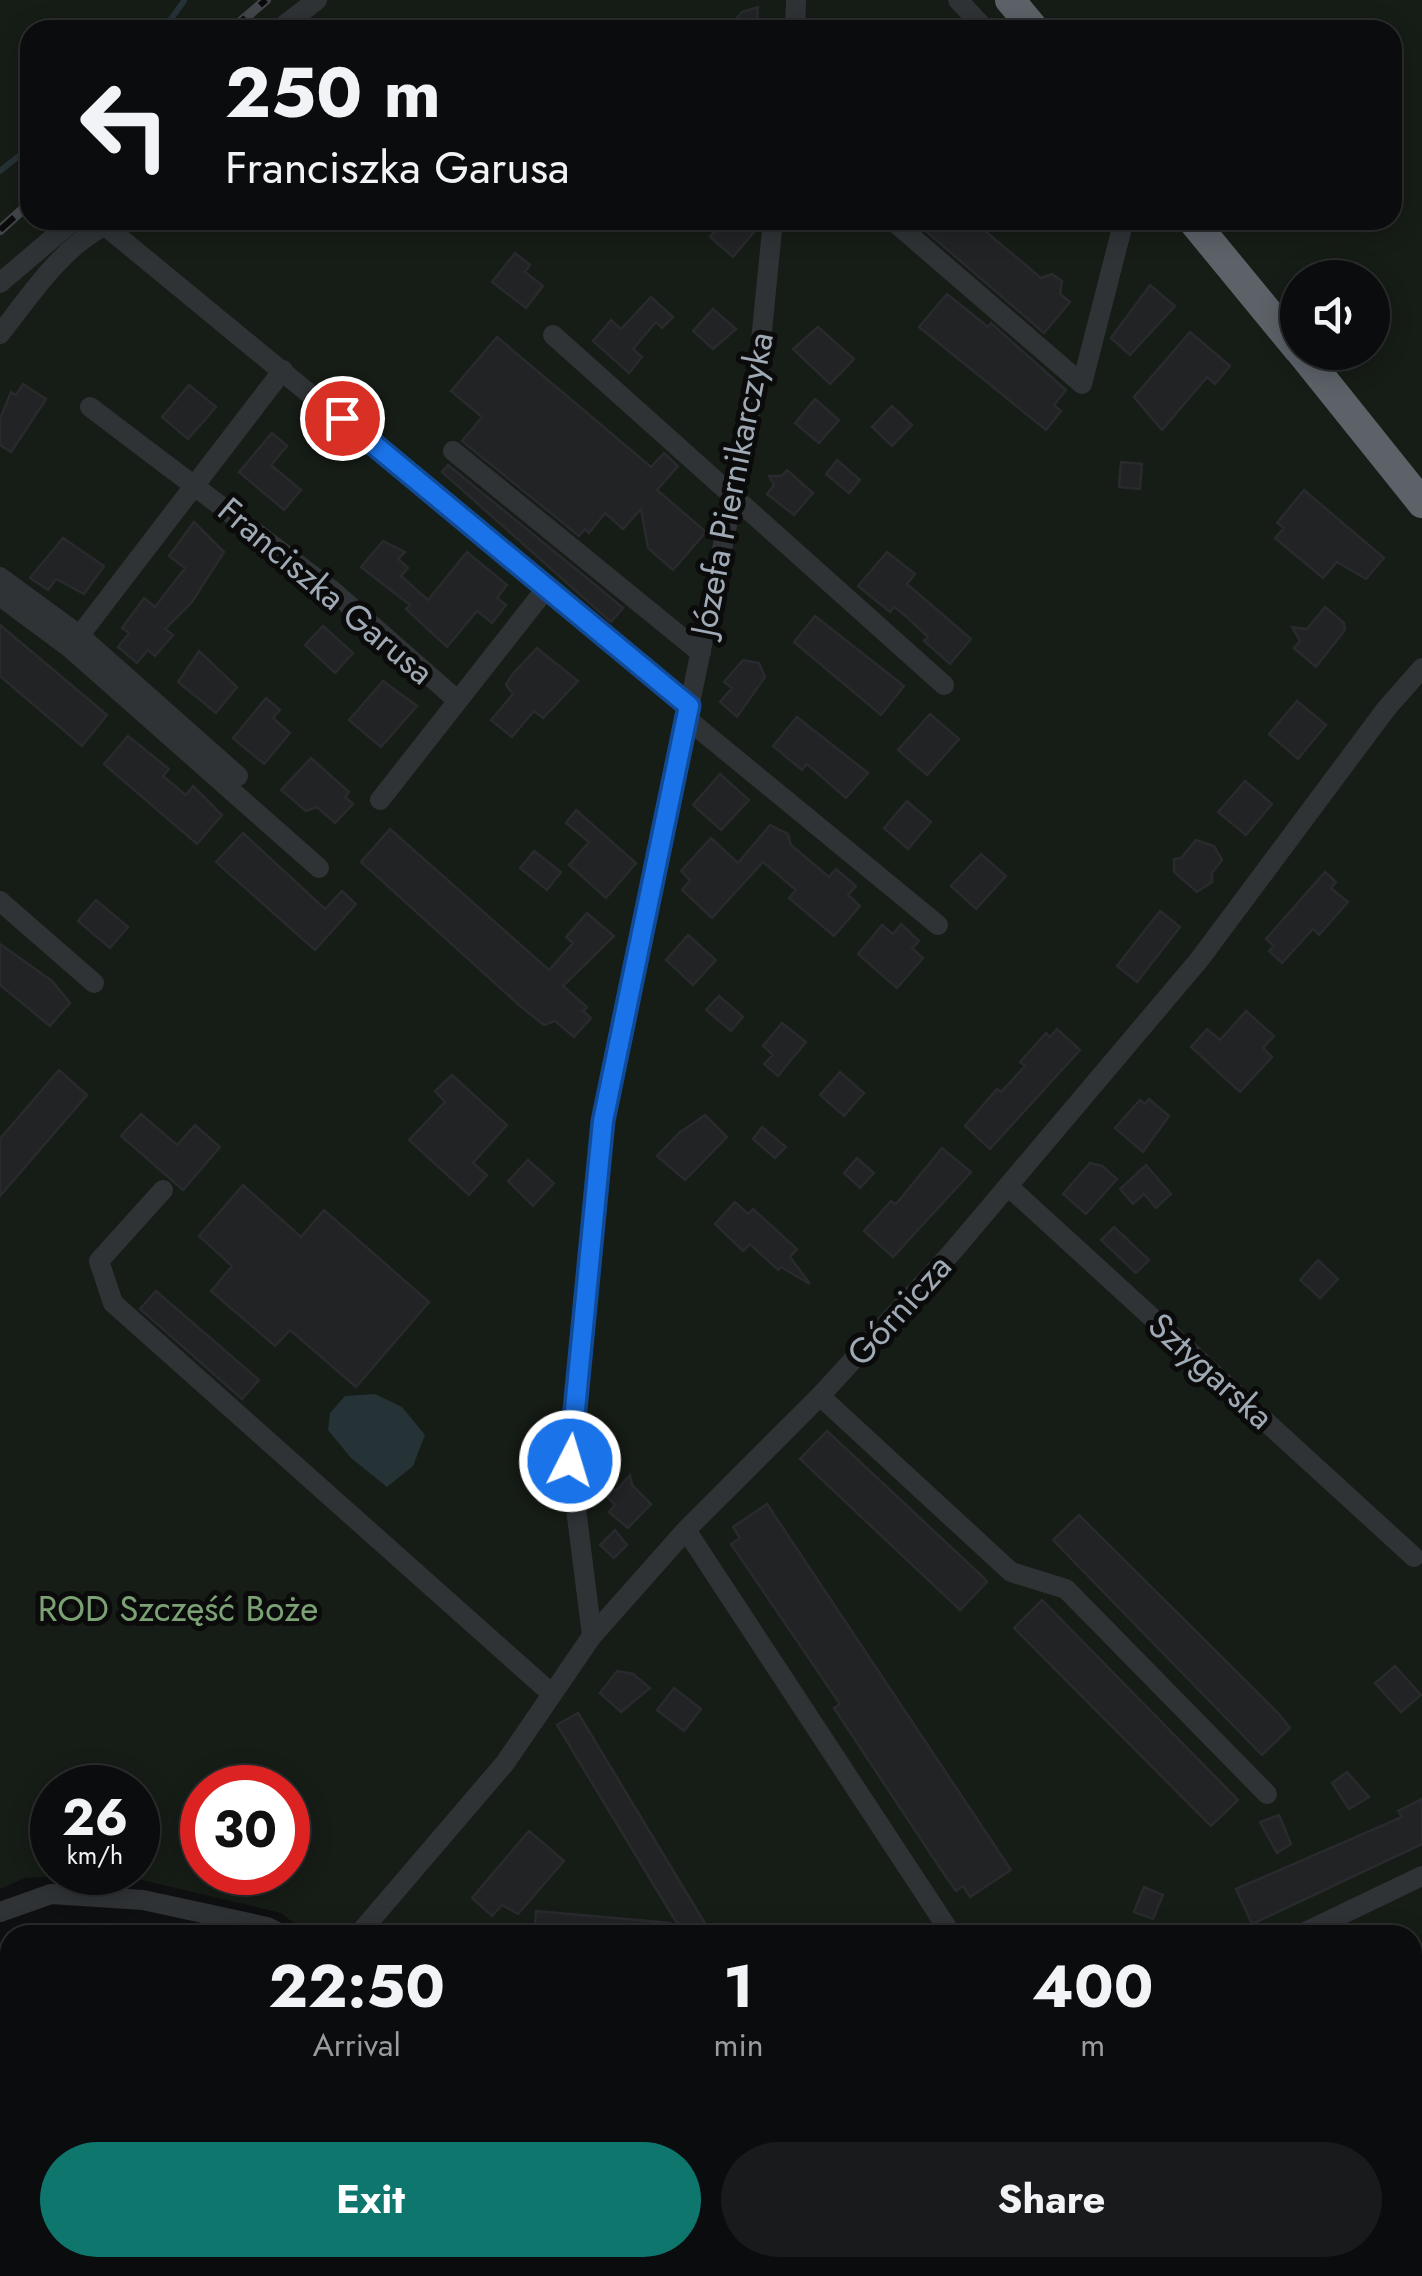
<!DOCTYPE html>
<html lang="en">
<head>
<meta charset="utf-8">
<style>
  :root { --surface:#0b0c0d; --page:#191a1b; --text:#f1f3f6; --muted:#9a9b9d; --line:#2b2c2e; --accent:#0f766e }
  body { margin:0; font-family:Jost,sans-serif; background:var(--page); color:var(--text); height:100vh; display:flex; flex-direction:column; font-size:38px; white-space:nowrap }
  * { box-sizing:border-box; margin:0 }
  p { font-size:32px; color:var(--muted) }
  .icon { flex:none; width:55px; height:55px; fill:none; stroke:currentColor; stroke-width:2; stroke-linecap:round; stroke-linejoin:round }
  .map { position:relative; flex:1; overflow:hidden }
  .drawer { position:absolute; left:0px; top:1925px; width:1422px; height:352px; display:flex; flex-direction:column; background:var(--surface); border-radius:30px 30px 0 0; box-shadow:0 5px 25px #0003,0 0 0 2px var(--line) }
  .drawer>* { flex:none }
  .top-card { position:absolute; left:20px; top:20px; width:1382px; height:210px; border-radius:30px; box-shadow:0 5px 25px #0003,0 0 0 2px var(--line); background:#0b0c0d; color:var(--text); overflow:hidden }
  .tools { position:absolute; left:1280px; top:260px; display:grid; gap:20px }
  .tools a { display:grid; place-items:center; width:110px; height:110px; border-radius:50%; background:var(--surface); box-shadow:0 5px 25px #0003,0 0 0 2px var(--line); font-size:50px }
  .speed { position:absolute; left:30px; top:1765px; display:flex; gap:20px; font-size:50px; font-weight:700; text-align:center }
  .speed>* { display:grid; place-content:center; width:130px; height:130px; border-radius:50%; background:var(--surface); box-shadow:0 5px 25px #0003,0 0 0 2px var(--line); line-height:1 }
  .speed small { font-size:25px; font-weight:400 }
  .speed .limit { border:15px solid #d22; background:#fff; color:#111 }
  .pin { position:absolute; display:grid; place-items:center; width:85px; height:85px; color:#fff; margin:-42px; border:5px solid #fff; border-radius:50%; box-shadow:0 2px 10px #0007 }
  .me { position:absolute; width:110px; margin:-55px; rotate:5deg; stroke-linejoin:round; filter:drop-shadow(0 0 8px #0008) }
  .turn { display:flex; align-items:center; gap:35px; height:210px; padding:0 40px; font-size:45px }
  .turn .icon { width:130px; height:130px; stroke-width:2.5 }
  .turn b { display:block; font-size:70px; line-height:85px }
  .eta { display:flex; justify-content:space-evenly; align-items:center; height:170px; text-align:center }
  .eta b { font-size:60px; font-weight:700; line-height:70px }
  .cta { display:flex; gap:20px; margin-top:auto; padding:20px 40px }
  .cta a { flex:1; height:115px; border-radius:60px; background:var(--accent); color:#fff; font-size:40px; font-weight:700; line-height:115px; text-align:center }
  .cta a+a { background:var(--page); color:var(--text) }
  .map>svg:first-child { display:block }
  .green { fill:#161c16; fill-rule:evenodd }
  .water { fill:#253236 }
  .lines { fill:none; stroke-linecap:round; stroke-linejoin:round }
  .stream { stroke:#253236; stroke-width:6 }
  .building { fill:#222325; stroke:#292a2d; stroke-width:2.5 }
  .minor { stroke:#303336; stroke-width:20 }
  .highway { stroke:#5c6268; stroke-width:30 }
  .rail-casing { stroke:#43474c; stroke-width:10 }
  .rail { stroke:#0b0b0c; stroke-width:6; stroke-dasharray:19; stroke-linecap:butt }
  .route-casing { stroke:#114b97; stroke-width:25 }
  .route { stroke:#1a73e8; stroke-width:18 }
  .labels { text-anchor:middle; dominant-baseline:central; stroke-width:10; stroke-linejoin:round; paint-order:stroke }
  .street-label { font-size:35px; fill:#9faab4; stroke:#0b0b0c }
  .park-label { font-size:35px; fill:#7ba174; stroke:#0b0b0c }
</style>
</head>
<body>
<div class="map">
<svg width="1422" height="2276" viewBox="0 0 1422 2276">
  <rect width="100%" height="100%" fill="#0f1011"/>
  <path class="green" d="M0 0H1422V2276H0V2250L10 2245V2268H1412V1935H309L281 1913 112 1873 25 1878 0 1889ZM30 30H1392V220H30ZM1298 278H1372V352H1298ZM52 1788H138V1872H52ZM202 1788H288V1872H202Z"/>
  <path class="water" d="M375 1394 402 1407 425 1435 413 1466 387 1487 351 1458 328 1430 330 1413 345 1396Z"/>
  <g class="lines">
    <path class="stream" d="M163 30 184 1
      M0 171 30 147"/>
  </g>
  <path class="building" d="M758 7 757 19 772 30H727L742 12Z
    M725 220H739L754 232 733 257 710 237Z
    M913 220H972L1041 278 1052 274 1062 281 1060 294 1070 302 1044 333Z
    M515 253 530 265 525 272 543 286 526 308 492 282Z
    M1150 285 1175 306 1130 355 1111 338Z
    M947 294 988 327 991 323 1066 390 1054 405 1061 411 1046 430 919 327Z
    M651 297 673 317 662 328 656 322 633 349 642 357 629 373 593 341 611 320 621 329Z
    M713 309 736 329 713 349 693 331Z
    M818 327 854 359 830 384 793 349Z
    M1190 332 1230 366 1215 384 1207 377 1162 430 1134 397Z
    M497 337 651 467 664 453 678 466 657 490 706 532 673 570 648 548 641 509 623 529 605 513 589 533 585 529 579 536 462 441 482 417 451 391Z
    M23 384 46 399 11 452 0 445V419L11 392 16 395Z
    M189 385 216 407 188 439 162 417Z
    M815 399 839 420 819 443 795 423Z
    M892 406 912 425 892 446 872 427Z
    M272 433 287 446 271 465 301 490 284 510 239 472Z
    M837 460 860 480 849 493 826 474Z
    M1121 462 1142 464 1140 489 1119 487Z
    M448 465 593 583 623 608 611 622 442 472Z
    M787 470 813 493 794 515 767 494 774 485 769 476H782Z
    M1304 490 1384 558 1366 579 1337 562 1323 578 1275 538 1284 528 1277 523Z
    M194 522 224 552 192 602 165 629 173 635 155 656 148 650 137 663 118 647 129 633 122 628 144 598 155 607 185 568 169 556Z
    M63 538 104 566 84 594 56 579 48 590 30 578Z
    M383 541 405 552 398 559 408 568 401 576 428 600 467 552 507 585 497 598 506 605 492 623 477 611 447 647 406 609 410 605 361 567Z
    M887 552 915 574 907 584 971 639 950 664 924 641 928 637 907 617 894 607 890 612 858 586Z
    M1325 607 1344 623 1345 630 1316 667 1294 648 1300 641 1292 627 1307 629Z
    M815 616 904 686 881 715 794 642Z
    M0 625 107 715 82 746 0 676Z
    M323 626 353 653 335 673 305 645Z
    M537 648 578 681 543 718 534 711 512 737 491 720 513 694 506 685 511 676Z
    M199 651 237 687 216 713 178 682Z
    M743 660 759 663 765 677 737 717 720 702 732 688 724 682Z
    M383 681 417 706 381 747 349 720Z
    M266 698 280 710 273 718 290 733 264 764 233 738Z
    M1297 701 1326 725 1298 759 1269 734Z
    M930 714 959 739 927 775 898 750Z
    M797 717 868 773 846 798 807 764 802 770 773 746Z
    M128 736 169 769 163 776 186 795 193 786 222 815 197 844 104 764Z
    M311 758 349 792 345 797 353 804 335 823 317 807 306 811 281 790Z
    M720 774 749 800 721 830 693 805Z
    M1245 781 1272 804 1246 835 1218 812Z
    M907 801 931 822 908 849 884 828Z
    M576 810 636 863 606 898 569 865 589 842 566 823Z
    M770 825 788 834 791 845 829 877 836 869 856 886 848 895 860 906 834 936 789 898 796 890 763 862 712 918 682 890 690 880 681 871 711 838 738 863Z
    M390 829 549 970 573 943 566 937 587 913 614 936 563 986 587 1007 583 1011 591 1018 574 1037 555 1021 544 1025 519 1005 361 862Z
    M243 833 325 909 342 891 356 904 315 950 216 862Z
    M1196 840 1214 846 1222 860 1212 873V882L1197 892 1174 872V859L1181 858Z
    M534 851 561 872 547 890 520 868Z
    M981 854 1006 876 976 909 951 886Z
    M1325 872 1336 882 1331 888 1348 902 1319 935 1313 929 1282 963 1269 951 1274 946 1266 939Z
    M96 900 128 927 110 948 78 921Z
    M1160 911 1180 927 1137 982 1117 966Z
    M901 924 919 941 912 948 923 958 897 988 858 954 882 925 893 934Z
    M688 935 716 960 693 985 666 960Z
    M0 944 52 981 70 1003 50 1026 0 985Z
    M719 996 743 1017 731 1031 706 1010Z
    M1246 1011 1274 1036 1263 1048 1272 1057 1240 1092 1191 1047 1207 1029 1220 1040Z
    M782 1023 806 1042 778 1076 764 1064 773 1055 763 1046Z
    M1057 1029 1080 1050 990 1149 965 1126 997 1089 1001 1092 1025 1066 1020 1062 1046 1033 1050 1037Z
    M59 1070 87 1095 0 1196V1139Z
    M840 1072 864 1093 844 1116 820 1095Z
    M452 1075 507 1125 473 1163 487 1175 469 1195 409 1140 445 1102 435 1091Z
    M1149 1099 1169 1116 1143 1152 1115 1128 1140 1100 1145 1104Z
    M141 1114 177 1145 195 1125 220 1147 183 1190 121 1136Z
    M705 1115 727 1137 685 1180 657 1156 679 1133Z
    M762 1127 786 1147 775 1158 753 1139Z
    M942 1148 971 1172 893 1257 864 1231 891 1201 896 1204Z
    M857 1158 874 1173 860 1188 844 1173Z
    M528 1160 554 1183 533 1206 508 1181Z
    M1090 1163 1102 1166 1117 1179 1086 1214 1063 1194Z
    M1146 1165 1171 1194 1156 1208 1144 1194 1133 1204 1120 1189Z
    M243 1185 301 1237 324 1210 429 1302 356 1387 290 1330 275 1346 211 1291 232 1266 199 1236Z
    M735 1202 748 1214 753 1209 797 1249 790 1257 810 1284 781 1267 778 1270 750 1244 743 1251 715 1224Z
    M1114 1227 1149 1260 1136 1273 1101 1240Z
    M1318 1260 1338 1279 1320 1298 1300 1280Z
    M156 1291 259 1380 242 1399 140 1309Z
    M827 1431 983 1577 987 1582 960 1610 800 1459Z
    M630 1475 632 1485 651 1504 628 1528 609 1512 615 1505 601 1490H617Z
    M767 1504 1011 1870 970 1897 963 1886 956 1891 940 1868 834 1708 840 1704 731 1544 740 1538 733 1527Z
    M1079 1515 1278 1713 1290 1728 1262 1755 1053 1540Z
    M615 1530 627 1545 614 1558 600 1545Z
    M1042 1600 1238 1800 1211 1826 1014 1628Z
    M1395 1666 1421 1695 1401 1712 1375 1683Z
    M617 1671 633 1674 650 1688 621 1712 600 1693Z
    M674 1688 701 1709 684 1731 657 1710Z
    M578 1713 712 1935H684L557 1725Z
    M1347 1772 1369 1797 1349 1809 1332 1783Z
    M1422 1799V1844L1252 1924 1236 1889 1402 1817 1398 1811Z
    M1279 1815 1291 1844 1277 1853 1260 1822Z
    M529 1831 564 1861 518 1914 502 1905 492 1916 472 1898Z
    M1144 1887 1163 1895 1153 1919 1134 1912Z
    M536 1911 670 1923 669 1935H534Z"/>
  <g class="lines">
    <path class="minor" d="M958 0 986 30
      M278 30 317 0
      M795 30 796 0
      M98 220 689 706
      M892 220 1082 384 1124 220
      M0 283 74 220
      M0 334C30 296 61 248 104 226
      M553 335 944 685
      M90 407 333 591 457 700
      M453 451 701 653
      M0 577 79 635 238 776
      M0 596 70 648 319 868
      M70 648 283 370
      M686 718 938 925
      M380 800 548 586
      M0 901 94 983
      M1008 1186 1414 1557
      M163 1190 99 1261 113 1303 552 1694
      M820 1396 1011 1572 1066 1589 1267 1794
      M686 1530 952 1935
      M592 1636 570 1461 603 1121 757 381 773 220
      M0 1912 51 1894 143 1900 267 1927 283 1935
      M358 1935 505 1763 592 1636 686 1530 820 1396 953 1251 1199 960 1386 709 1422 668
      M1299 1935 1422 1876
      M1412 2183 1422 2173
      M0 2230 10 2226
      M540 2268 546 2276
      M701 2268 720 2276
      M1022 2268 1024 2276
      M1401 2268 1410 2276
      M507 2276 518 2268
      M591 2276 594 2268
      M1157 2276V2268"/>
    <path class="highway" d="M1010 0 1035 30
      M1192 220 1298 349
      M1301 352 1422 503"/>
    <defs>
      <path id="rail" d="M231 30 266 0
        M0 230 30 203"/>
    </defs>
    <use href="#rail" class="rail-casing"/>
    <use href="#rail" class="rail"/>
  </g>
  <g class="lines">
    <defs>
      <path id="route" d="M342 418 689 706 603 1121 570 1461"/>
    </defs>
    <use href="#route" class="route-casing"/>
    <use href="#route" class="route"/>
  </g>
  <g class="labels">
    <g class="street-label">
      <text transform="translate(732 484) rotate(-79)">Józefa Piernikarczyka</text>
      <text transform="translate(326 591) rotate(40)">Franciszka Garusa</text>
      <text transform="translate(899 1310) rotate(-48)">Górnicza</text>
      <text transform="translate(1211 1371) rotate(42)">Sztygarska</text>
    </g>
    <g class="park-label">
      <text x="178" y="1609">ROD Szczęść Boże</text>
    </g>
  </g>
</svg>
<div class="tools">
<a><svg class="icon" aria-label="sound" viewBox="0 0 24 24"><path d="M4 9h4l5-4v14l-5-4H4zM17 9q2 3 0 6"/></svg></a>
</div>
<div class="speed"><div>26<small>km/h</small></div><div class="limit">30</div></div>
<div class="pin" style="left:342px;top:418px;background:#d93025"><svg class="icon" aria-label="arrive" viewBox="0 0 24 24"><path d="M6 21V4h12l-3 4 3 4H6"/></svg></div>
<svg class="me" style="left:570px;top:1461px" viewBox="-20 -20 40 40"><circle r="17" fill="#1a73e8" stroke="#fff" stroke-width="3"/><path d="M0-11L8 9 0 5-8 9z" fill="#fff"/></svg>
<div class="top-card">
<div class="turn"><svg class="icon" aria-label="left" viewBox="0 0 24 24"><path d="M17 20v-9H6M10 6l-5 5 5 5"/></svg><div><b>250 m</b>Franciszka Garusa</div></div>
</div>
<section class="drawer">
<div class="eta">
<div><b>22:50</b><p>Arrival</p></div>
<div><b>1</b><p>min</p></div>
<div><b>400</b><p>m</p></div>
</div>
<div class="cta"><a>Exit</a><a>Share</a></div>
</section>
</div>
</body>
</html>
